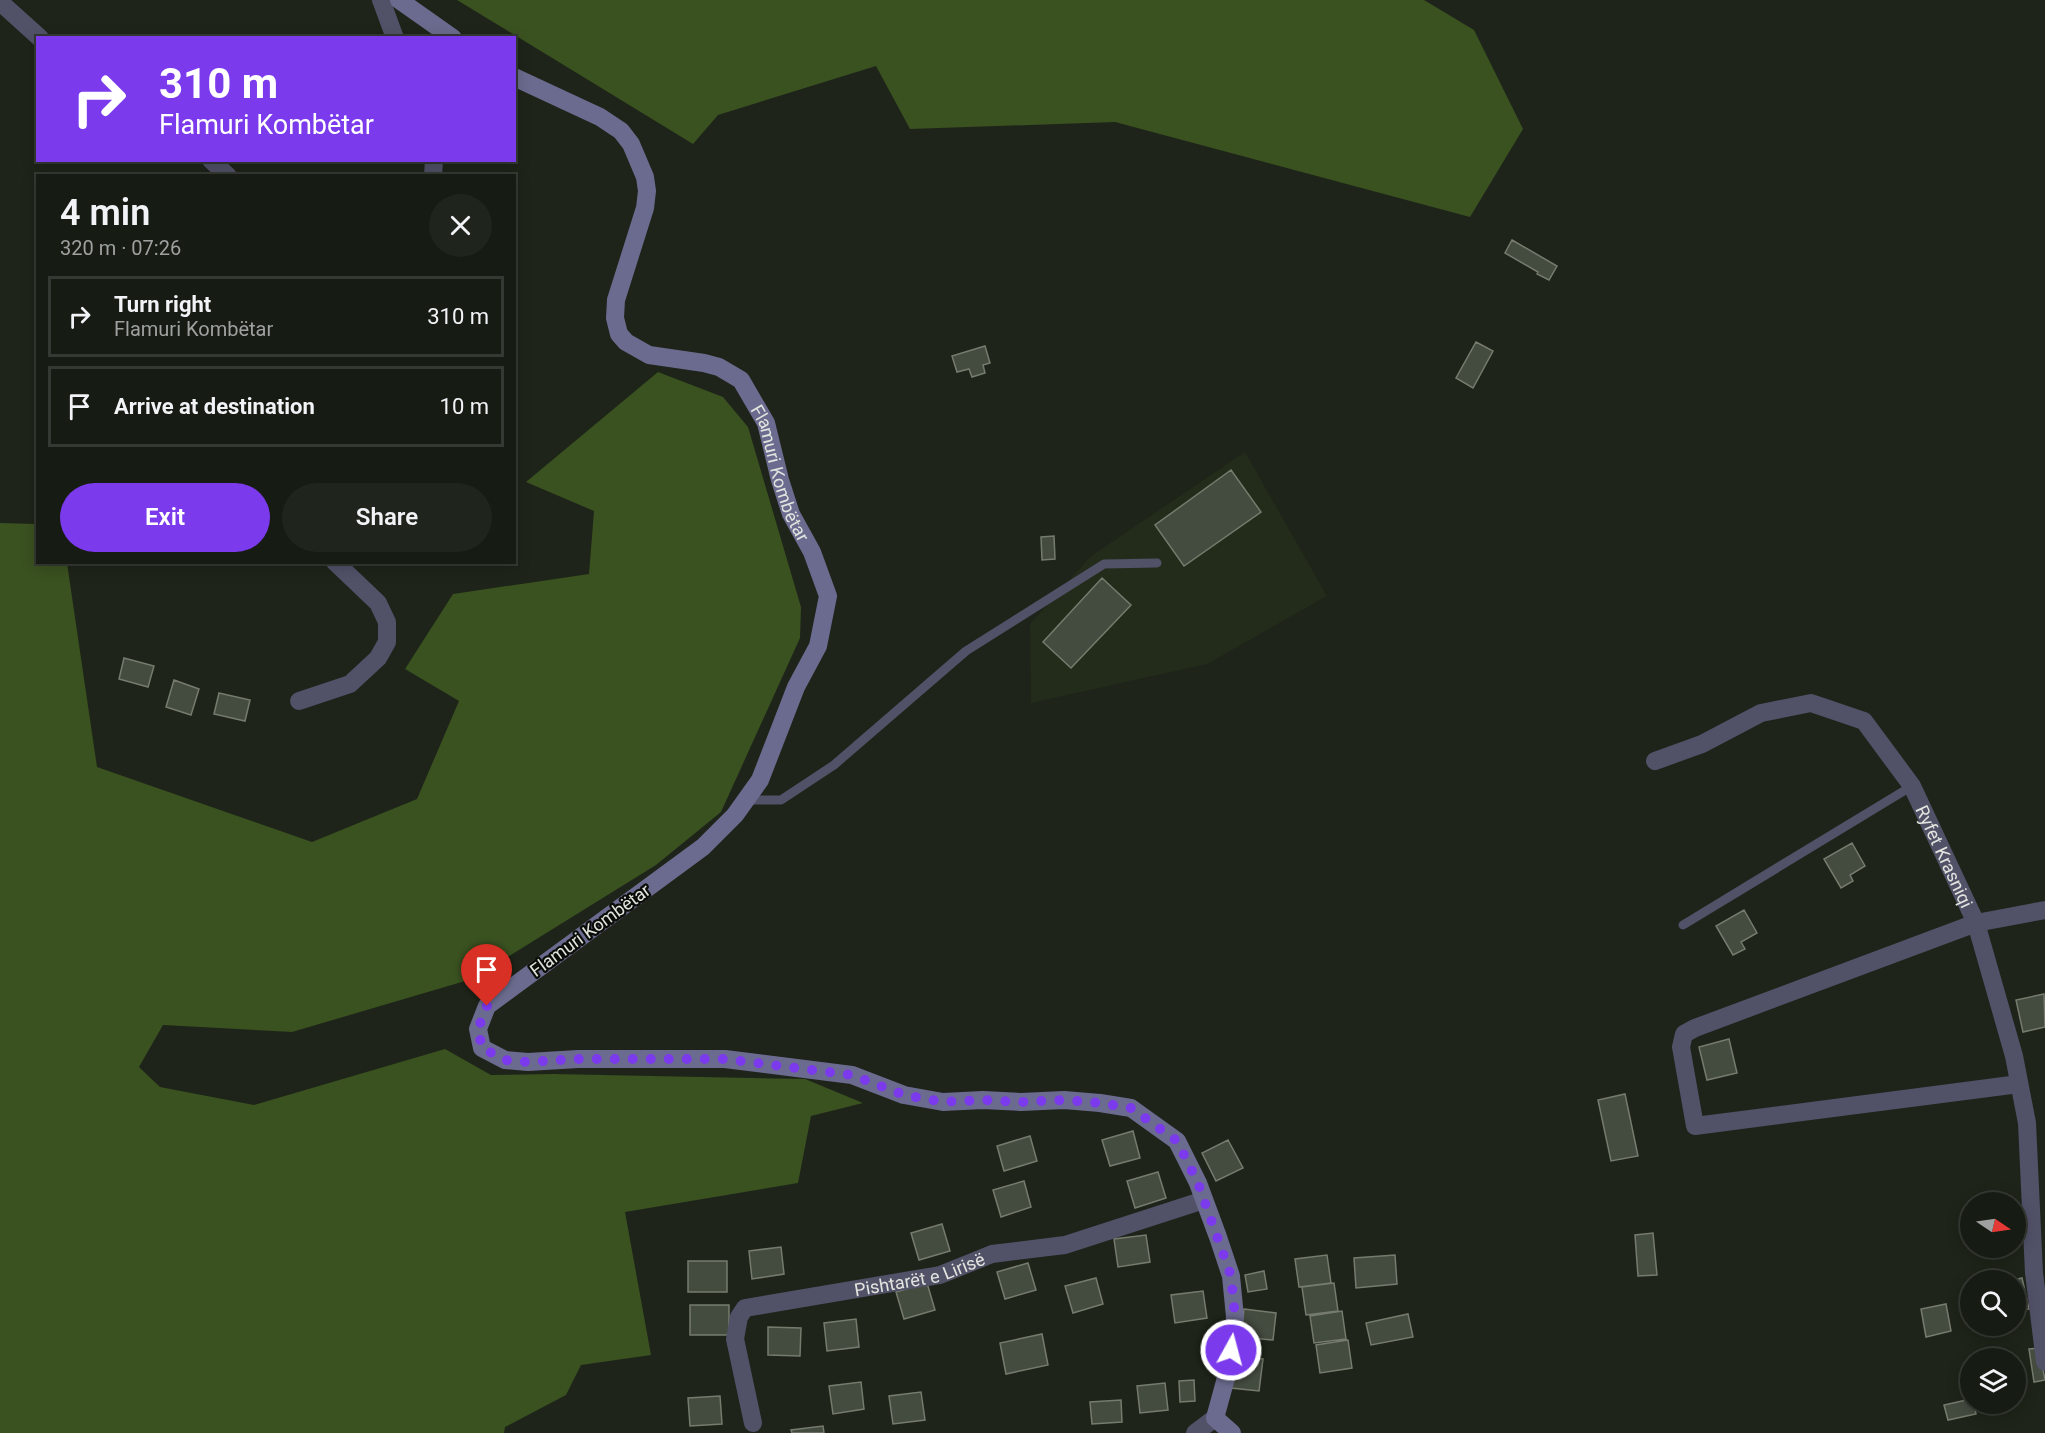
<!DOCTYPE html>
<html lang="en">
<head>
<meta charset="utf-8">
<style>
  :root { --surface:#161b13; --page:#1f241c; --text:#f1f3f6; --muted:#9ea1a0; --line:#353933; --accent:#7c3aed }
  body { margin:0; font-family:Roboto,sans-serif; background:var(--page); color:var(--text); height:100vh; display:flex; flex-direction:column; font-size:22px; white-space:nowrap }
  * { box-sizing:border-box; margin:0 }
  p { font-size:20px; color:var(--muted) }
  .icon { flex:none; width:33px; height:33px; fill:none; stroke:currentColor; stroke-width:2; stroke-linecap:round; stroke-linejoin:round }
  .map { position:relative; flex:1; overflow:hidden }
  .details { position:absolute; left:36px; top:174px; width:480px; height:390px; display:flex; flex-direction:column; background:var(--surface); border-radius:0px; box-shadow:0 3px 15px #0003,0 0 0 2px var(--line) }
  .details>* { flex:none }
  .banner { position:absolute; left:36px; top:36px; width:480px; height:126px; border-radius:0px; box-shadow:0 3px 15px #0003,0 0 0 2px var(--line); background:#7c3aed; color:#fff; overflow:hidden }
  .needle { width:39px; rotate:103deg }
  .buttons { position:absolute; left:1960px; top:1192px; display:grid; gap:12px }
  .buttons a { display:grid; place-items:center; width:66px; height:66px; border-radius:50%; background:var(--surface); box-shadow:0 3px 15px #0003,0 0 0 2px var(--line); font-size:30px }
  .pin { position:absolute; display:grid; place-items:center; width:51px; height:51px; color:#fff; margin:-62px -26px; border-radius:50% 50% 50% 0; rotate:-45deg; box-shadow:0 0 6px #0007 }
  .pin .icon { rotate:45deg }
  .me { position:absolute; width:66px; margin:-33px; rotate:7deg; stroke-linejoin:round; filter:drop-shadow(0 0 4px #0008) }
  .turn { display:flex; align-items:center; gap:21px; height:126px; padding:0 24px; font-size:27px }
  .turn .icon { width:78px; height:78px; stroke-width:2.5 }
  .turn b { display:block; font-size:42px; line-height:51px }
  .round { display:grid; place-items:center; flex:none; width:63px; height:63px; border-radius:32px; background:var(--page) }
  .overview { display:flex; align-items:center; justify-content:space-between; height:102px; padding:0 24px }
  h1 { font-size:36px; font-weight:600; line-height:45px }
  .primary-button { display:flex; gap:12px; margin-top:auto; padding:12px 24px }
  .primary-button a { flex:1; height:69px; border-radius:36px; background:var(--accent); color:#fff; font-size:24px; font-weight:600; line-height:69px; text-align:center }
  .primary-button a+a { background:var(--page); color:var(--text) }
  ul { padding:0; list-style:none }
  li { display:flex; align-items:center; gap:18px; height:81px; margin:0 12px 9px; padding:0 12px; border:3px solid var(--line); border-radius:0px }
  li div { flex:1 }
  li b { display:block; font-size:22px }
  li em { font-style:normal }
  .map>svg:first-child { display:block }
  .built { fill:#232c1b }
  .green { fill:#3a5120 }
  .building { fill:#444b3f; stroke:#757c6e; stroke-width:1.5 }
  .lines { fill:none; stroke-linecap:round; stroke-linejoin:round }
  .lane { stroke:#515168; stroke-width:9 }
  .street { stroke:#515168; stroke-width:18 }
  .secondary { stroke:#6b6b8f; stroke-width:18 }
  .route { stroke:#7c3aed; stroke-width:10; stroke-dasharray:0 18 }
  .labels { text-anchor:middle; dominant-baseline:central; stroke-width:4.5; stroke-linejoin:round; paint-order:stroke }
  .street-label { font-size:18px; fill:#e1e5de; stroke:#0a0c08 }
</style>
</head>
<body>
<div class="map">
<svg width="2045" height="1433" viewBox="0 0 2045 1433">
  <rect width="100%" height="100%" fill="#1e2419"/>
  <path class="built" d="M1245 452 1327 596 1207 664 1031 703 1030 624 1091 556Z"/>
  <path class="green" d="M457 0H1424L1474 30 1523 129 1470 217 1115 122 910 129 876 66 718 115 693 144Z
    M658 372 723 397 748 427 801 607 800 638 721 812 656 865 472 979 292 1032 163 1025 139 1067 160 1087 254 1105 445 1049 491 1075 553 1074 805 1079 863 1103 811 1116 798 1183 625 1212 651 1355 581 1365 566 1395 505 1427 504 1433H0V523L37 524 38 562 67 563 97 767 312 842 417 799 459 701 405 669 453 594 589 574 594 511 526 482Z"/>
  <path class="building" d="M1512 240 1557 266 1549 280 1537 274 1538 272 1505 253Z
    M1476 342 1493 351 1473 388 1456 378Z
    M985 346 990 363 983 365 985 373 972 377 969 369 957 372 952 356Z
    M1231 470 1261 512 1184 566 1155 525Z
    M1054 536 1055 559 1042 560 1041 537Z
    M1102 578 1131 605 1071 668 1043 642Z
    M124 658 154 666 148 687 119 679Z
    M174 680 199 689 191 715 166 707Z
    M219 693 250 700 245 721 214 714Z
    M1852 843 1865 866 1850 875 1853 881 1841 888 1824 859Z
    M1744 910 1757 933 1741 942 1745 949 1733 955 1716 926Z
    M2044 994 2045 1027 2023 1032 2016 1000Z
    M1729 1039 1737 1073 1707 1080 1699 1047Z
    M1625 1094 1638 1156 1611 1161 1598 1100Z
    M1133 1131 1140 1158 1110 1166 1102 1140Z
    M1030 1136 1037 1161 1004 1171 997 1146Z
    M1228 1140 1243 1168 1216 1181 1202 1153Z
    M1158 1172 1166 1198 1135 1208 1127 1181Z
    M1024 1181 1031 1207 1001 1217 993 1190Z
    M942 1224 950 1251 919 1260 911 1233Z
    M1653 1233 1657 1275 1638 1276 1635 1235Z
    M1146 1235 1150 1262 1118 1267 1114 1239Z
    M781 1247 784 1274 752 1279 749 1251Z
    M1327 1255 1331 1283 1299 1287 1295 1259Z
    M1395 1255 1397 1284 1356 1288 1354 1258Z
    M688 1261H727V1292H688Z
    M1028 1263 1036 1290 1005 1299 997 1272Z
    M1264 1271 1267 1289 1248 1292 1245 1275Z
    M1096 1278 1103 1304 1073 1313 1065 1286Z
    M2022 1278 2029 1309 2016 1312V1281H2010Z
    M927 1283 935 1310 904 1319 896 1292Z
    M1334 1283 1338 1311 1306 1315 1302 1287Z
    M1203 1291 1207 1318 1175 1323 1171 1295Z
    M1946 1304 1951 1331 1926 1337 1921 1309Z
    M690 1305H729V1335H690Z
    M1244 1309 1276 1313 1273 1340 1241 1337Z
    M1342 1311 1346 1339 1314 1343 1310 1316Z
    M1408 1314 1413 1337 1371 1345 1366 1323Z
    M856 1319 859 1347 827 1351 824 1323Z
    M768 1327 801 1328 800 1356 768 1355Z
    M1042 1334 1048 1365 1006 1374 1000 1343Z
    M1348 1340 1352 1368 1320 1373 1316 1345Z
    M2039 1348 2045 1380 2034 1382 2029 1349Z
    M1235 1356 1263 1359 1259 1391 1231 1388Z
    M1194 1380 1195 1401 1180 1402 1179 1381Z
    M861 1382 864 1409 833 1414 829 1386Z
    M1165 1383 1168 1410 1140 1413 1137 1386Z
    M921 1392 925 1420 893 1424 889 1396Z
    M720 1396 722 1424 690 1426 688 1398Z
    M1971 1399V1404H1974L1976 1414 1948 1420 1944 1405Z
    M1121 1400 1122 1422 1092 1424 1090 1402Z
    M823 1426 824 1433H792L791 1430Z"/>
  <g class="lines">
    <path class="lane" d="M746 800H781L834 765 966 651 1104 564 1157 563
      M1683 925 1912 786"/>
    <g class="street">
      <path d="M381 0 395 38"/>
      <path d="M0 2 40 38"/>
      <path d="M211 160 228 176"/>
      <path d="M433 176 434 160"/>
      <path d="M299 701 350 684 378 658 387 642V622L378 603 335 562"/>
      <path id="s1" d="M1655 761 1702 744 1761 713 1811 703 1864 721 1912 786 1976 923 2014 1056 2027 1123 2034 1273 2045 1362"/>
      <path d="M2019 1084 1695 1126 1681 1047 1684 1034 1695 1028 1976 923 2045 910"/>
      <path id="s2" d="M753 1423 735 1339 739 1317 745 1308 940 1275 992 1254 1065 1245 1204 1200"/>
      <path d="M1195 1433 1215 1418"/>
    </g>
    <g class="secondary">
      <path d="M399 0 453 38"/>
      <path id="s3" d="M514 77 600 117 621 131 631 144 645 177 647 191 645 208 616 300 615 318 619 334 626 342 649 355 704 363 719 367 741 380 766 423 780 480 791 514 812 552 828 596 818 646 796 687 760 780 735 815 703 847 487 1006 478 1029 482 1048 505 1060 528 1062 578 1059H725L852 1075 904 1095 943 1102 983 1100 1021 1102 1064 1100 1100 1103 1131 1108 1177 1141 1198 1183 1218 1237 1231 1276 1235 1317 1229 1367 1215 1418 1232 1433"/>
    </g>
  </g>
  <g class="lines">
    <path class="route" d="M487 1006 478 1029 482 1048 505 1060 528 1062 578 1059H724L852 1075 904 1095 943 1102 983 1100 1021 1102 1064 1100 1100 1103 1131 1108 1177 1141 1198 1183 1231 1276 1235 1317 1231 1350"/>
  </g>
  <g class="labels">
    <g class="street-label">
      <text stroke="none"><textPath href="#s3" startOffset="570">Flamuri Kombëtar</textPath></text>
      <text stroke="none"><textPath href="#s1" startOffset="382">Ryfet Krasniqi</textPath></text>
      <text transform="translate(590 930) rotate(-36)">Flamuri Kombëtar</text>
      <text stroke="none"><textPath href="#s2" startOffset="297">Pishtarët e Lirisë</textPath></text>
    </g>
  </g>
</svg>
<div class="buttons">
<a><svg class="needle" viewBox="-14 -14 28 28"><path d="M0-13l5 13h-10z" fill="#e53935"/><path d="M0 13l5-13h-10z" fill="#9ea1a0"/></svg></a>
<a><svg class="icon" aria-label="search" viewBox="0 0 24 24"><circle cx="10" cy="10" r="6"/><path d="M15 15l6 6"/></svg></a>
<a><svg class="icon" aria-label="layers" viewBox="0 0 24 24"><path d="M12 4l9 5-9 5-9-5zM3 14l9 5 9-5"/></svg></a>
</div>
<div class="pin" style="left:487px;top:1006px;background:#d93025"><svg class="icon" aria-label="arrive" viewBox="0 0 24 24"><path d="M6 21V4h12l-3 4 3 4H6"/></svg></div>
<svg class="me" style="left:1231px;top:1350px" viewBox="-20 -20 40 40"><circle r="17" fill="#7c3aed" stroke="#fff" stroke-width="3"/><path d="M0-11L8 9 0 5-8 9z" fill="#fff"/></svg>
<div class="banner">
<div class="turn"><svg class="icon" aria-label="right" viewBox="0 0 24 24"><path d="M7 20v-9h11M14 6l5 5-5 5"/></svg><div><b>310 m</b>Flamuri Kombëtar</div></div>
</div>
<section class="details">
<div class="overview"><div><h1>4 min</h1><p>320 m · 07:26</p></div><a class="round"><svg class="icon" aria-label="close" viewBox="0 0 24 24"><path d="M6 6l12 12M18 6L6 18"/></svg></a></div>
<ul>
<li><svg class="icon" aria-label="right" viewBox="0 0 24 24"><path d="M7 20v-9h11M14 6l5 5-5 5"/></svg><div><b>Turn right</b><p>Flamuri Kombëtar</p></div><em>310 m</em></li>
<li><svg class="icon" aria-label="arrive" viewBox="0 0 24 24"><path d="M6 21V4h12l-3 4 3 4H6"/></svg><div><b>Arrive at destination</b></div><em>10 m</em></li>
</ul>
<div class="primary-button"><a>Exit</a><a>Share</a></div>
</section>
</div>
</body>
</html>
